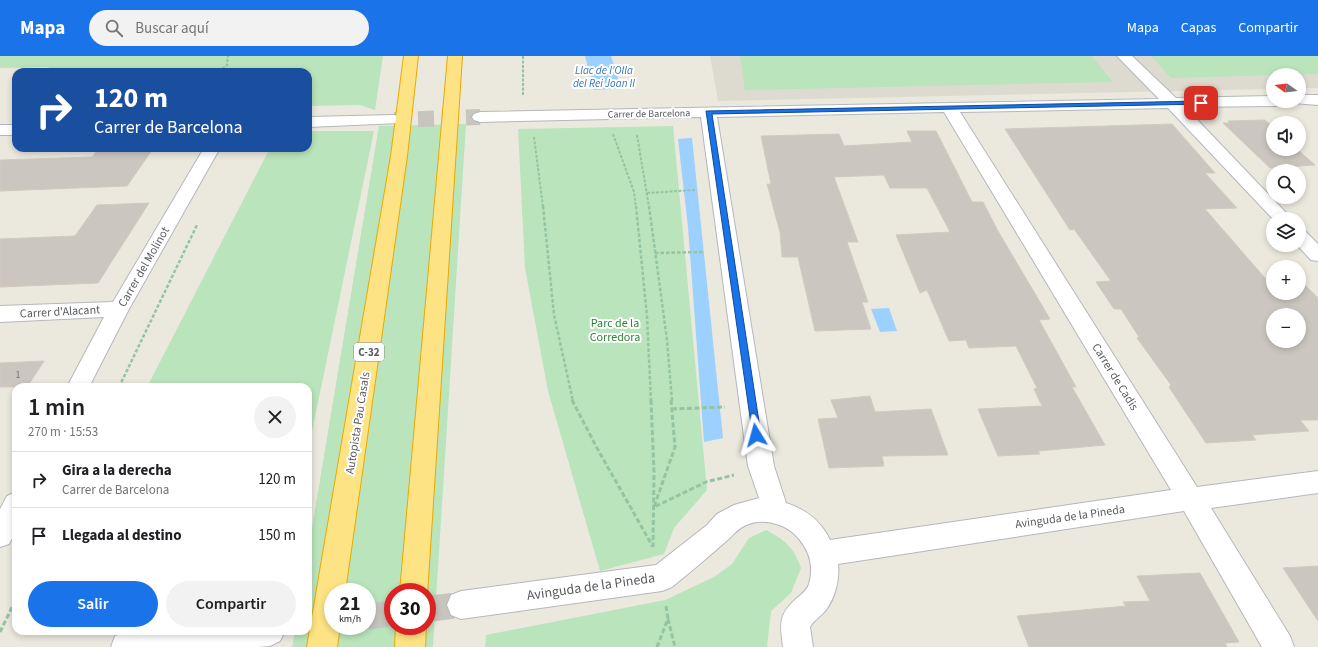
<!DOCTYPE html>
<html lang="es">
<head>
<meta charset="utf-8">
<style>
  :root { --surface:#fff; --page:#f2f2f2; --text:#202124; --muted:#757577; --line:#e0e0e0; --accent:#1a73e8 }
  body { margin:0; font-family:"Source Sans 3",sans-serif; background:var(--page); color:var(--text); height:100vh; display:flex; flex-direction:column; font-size:15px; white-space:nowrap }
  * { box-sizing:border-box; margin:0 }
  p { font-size:13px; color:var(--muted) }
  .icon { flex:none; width:22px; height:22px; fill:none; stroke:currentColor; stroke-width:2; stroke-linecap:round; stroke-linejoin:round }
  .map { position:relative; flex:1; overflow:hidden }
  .drawer { position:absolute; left:12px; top:327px; width:300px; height:252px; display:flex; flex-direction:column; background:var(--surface); border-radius:12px; box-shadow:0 2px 6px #0003 }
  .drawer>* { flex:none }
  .hud { position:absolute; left:12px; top:12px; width:300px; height:84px; border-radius:12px; box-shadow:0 2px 6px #0003; background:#1a4fa0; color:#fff; overflow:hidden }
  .needle { width:26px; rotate:285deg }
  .fabs { position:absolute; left:1266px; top:12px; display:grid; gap:8px }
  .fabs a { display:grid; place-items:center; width:40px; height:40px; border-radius:50%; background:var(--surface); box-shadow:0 2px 6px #0003; font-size:20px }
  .speed { position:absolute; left:324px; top:527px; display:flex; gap:8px; font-size:20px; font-weight:700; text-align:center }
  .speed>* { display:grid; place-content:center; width:52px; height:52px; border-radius:50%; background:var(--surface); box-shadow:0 2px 6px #0003; line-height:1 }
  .speed small { font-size:10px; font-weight:400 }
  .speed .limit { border:6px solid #d22; background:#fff; color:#111 }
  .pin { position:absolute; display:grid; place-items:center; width:34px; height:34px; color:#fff; margin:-17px; border-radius:8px; box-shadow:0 2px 6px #0006 }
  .me { position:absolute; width:44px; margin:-22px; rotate:352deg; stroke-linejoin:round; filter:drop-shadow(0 0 3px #0008) }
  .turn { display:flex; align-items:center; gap:14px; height:84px; padding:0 16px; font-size:18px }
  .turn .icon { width:52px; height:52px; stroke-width:2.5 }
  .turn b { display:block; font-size:28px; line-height:34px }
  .round { display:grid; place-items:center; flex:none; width:42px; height:42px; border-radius:21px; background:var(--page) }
  .head { display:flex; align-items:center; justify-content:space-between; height:68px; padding:0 16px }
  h1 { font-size:24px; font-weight:600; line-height:30px }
  .primary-button { display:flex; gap:8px; margin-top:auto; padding:8px 16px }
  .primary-button a { flex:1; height:46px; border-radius:24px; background:var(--accent); color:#fff; font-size:16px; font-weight:600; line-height:46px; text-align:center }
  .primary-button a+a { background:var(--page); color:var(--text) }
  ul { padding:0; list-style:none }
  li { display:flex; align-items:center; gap:12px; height:56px; padding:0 16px; border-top:1px solid var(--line) }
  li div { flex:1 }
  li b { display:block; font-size:15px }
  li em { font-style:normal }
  header { display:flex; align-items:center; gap:24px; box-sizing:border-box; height:56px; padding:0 20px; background:var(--accent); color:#fff }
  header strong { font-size:19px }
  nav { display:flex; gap:22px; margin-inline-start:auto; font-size:14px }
  .search { width:280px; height:36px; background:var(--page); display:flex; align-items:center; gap:10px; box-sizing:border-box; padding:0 14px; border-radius:22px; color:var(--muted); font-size:15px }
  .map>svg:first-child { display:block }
  .education { fill:#dddbcf }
  .green { fill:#bae4bb; fill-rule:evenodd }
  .water { fill:#9bd0ff }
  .building { fill:#cbc7c0; stroke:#d0cbbd; fill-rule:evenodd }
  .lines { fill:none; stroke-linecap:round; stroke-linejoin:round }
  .street-tunnel-far1 { stroke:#c6c6be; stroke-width:16; stroke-dasharray:16 8; stroke-linecap:butt }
  .street-tunnel { stroke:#c6c6be; stroke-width:26; stroke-dasharray:26 13; stroke-linecap:butt }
  .street-casing { stroke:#b5b7bc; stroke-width:2 }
  .highway-casing { stroke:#eaa900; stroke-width:2 }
  .path-far2 { stroke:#93c5a3; stroke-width:2; stroke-dasharray:3 1.5; stroke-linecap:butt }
  .path-far1 { stroke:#93c5a3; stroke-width:2.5; stroke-dasharray:3.5 2; stroke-linecap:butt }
  .path { stroke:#93c5a3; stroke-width:3; stroke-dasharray:5 2.5; stroke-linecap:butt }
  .street { fill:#fff; fill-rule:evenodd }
  .highway { fill:#fde383; fill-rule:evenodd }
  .route { fill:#1a73e8; stroke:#114b97 }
  .labels { text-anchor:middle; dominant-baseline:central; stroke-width:4; stroke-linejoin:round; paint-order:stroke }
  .far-street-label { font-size:10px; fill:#585b60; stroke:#fff }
  .number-label { font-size:10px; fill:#757678 }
  .far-water-label { font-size:11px; font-style:italic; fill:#3c74b9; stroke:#fff }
  .shield { fill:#fff; stroke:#8a8c90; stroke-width:1 }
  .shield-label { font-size:11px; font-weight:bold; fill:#585b60 }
  .street-label { font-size:12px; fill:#585b60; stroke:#fff }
  .park-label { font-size:12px; fill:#33833a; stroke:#fff }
  .near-street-label { font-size:14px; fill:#585b60; stroke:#fff }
</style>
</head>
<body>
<header>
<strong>Mapa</strong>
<div class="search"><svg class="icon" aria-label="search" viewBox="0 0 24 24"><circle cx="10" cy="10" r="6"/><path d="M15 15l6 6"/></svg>Buscar aquí</div>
<nav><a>Mapa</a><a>Capas</a><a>Compartir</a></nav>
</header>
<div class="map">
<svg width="1318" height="591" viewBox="0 0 1318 591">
  <rect width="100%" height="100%" fill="#ebe9de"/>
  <path class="education" d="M710 0H1318V32H1299V19H1273V33L718 45Z"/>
  <path class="green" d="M0 0H383L375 54 360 49 308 50V16H45L49 11 0 12Z
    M740 0H1092L1113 26 745 34Z
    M1151 0H1318V18L1171 22Z
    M466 68 433 591H292L295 575H308V496L379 70ZM333 536H367V570H333ZM393 536H427V570H393Z
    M673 70 707 434 674 472 664 498 600 515 548 335 525 212 518 73Z
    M308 75H374L308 395V331H147L270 92H308Z
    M766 474C785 484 794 491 801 512L791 537 771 555 767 591H485L486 579 665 544 714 521 732 508 749 482Z"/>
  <path class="water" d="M585 0H611L621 32 594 34Z
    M692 82 723 382 704 386 688 171 678 83Z
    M889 252 897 275 880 276 871 253Z"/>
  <path class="building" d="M1265 64 1273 71V93H1297L1315 109 1270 112 1223 67H1230L1228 65Z
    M1172 68 1215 117H1205L1237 152 1205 153 1271 229H1273V237H1299V228H1304L1318 242V364H1300L1309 375 1252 379 1256 384 1206 387 1169 331 1171 329 1137 282 1139 281 1121 253H1114L1096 226 1111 225 1074 173 1070 174 1005 73ZM1273 259H1299V285H1273Z
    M907 75H936L972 146H983L998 175 1050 263 1039 264 1076 331H1072L1105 389 1038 395 1040 398 998 400 978 353 1042 350 1034 333 1037 332 1016 290 969 292 966 284 949 285 927 234 920 237 896 179 950 176 927 132H890L884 119 834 121 858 186H847L868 246H862L871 273 815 275 798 201H782L780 176 767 128H771L761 80 839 78 844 90 912 86Z
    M152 94 127 130 0 135V104L92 101 96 96Z
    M149 147 98 227 0 231V183L75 180 97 149Z
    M44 305 27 331H0V307Z
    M870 340 875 356 931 353 948 399 882 400 884 410 829 412 818 363 838 362 831 344Z
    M1318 510V565L1283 512Z
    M1200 517 1239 586 1225 587 1227 591H1029L1017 560 1126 550 1123 546 1150 545 1137 520Z"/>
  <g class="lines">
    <path class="street-tunnel-far1" d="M394 64 480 61"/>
    <path class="street-tunnel" d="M427 553 461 549
      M367 561 393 557
      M308 569 333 566"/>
    <defs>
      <path id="street" d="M1117 0H1132L1176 42 1273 40V45H1283L1280 48 1275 50 1185 51 1292 163H1273L1168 52 960 56 1197 431 1318 415V437L1211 452 1290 580 1294 591H1262L1184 455 838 508C840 523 835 542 826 554 821 560 814 564 810 571L813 591H783C780 567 778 559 797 542 802 538 807 534 809 528 814 511 810 496 799 483 788 469 766 462 749 468 738 471 732 481 723 488 706 503 689 517 672 531L662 535 461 563 451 559 447 549 451 539 461 535 656 509 707 469 717 458 734 449 759 442 748 410 701 61 480 66 474 64 472 61 474 58 480 56 1159 43ZM944 56 1171 434 830 484C821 465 807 454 786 447L774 410 717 61Z
        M1299 39H1318V49L1294 47 1292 45H1299Z
        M394 59 400 61 402 64 400 67 308 71V61Z
        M0 69H16V79H0Z
        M204 92H220L129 253 89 331H67L104 261 0 266V250L113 246Z
        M1299 174 1306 176 1318 188V205L1311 204 1297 189H1299Z
        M16 436V475L9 488 0 491V453L7 440Z
        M136 575H285L280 585 270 590 258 591H111L115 580 126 576Z"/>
      <path id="highway" d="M404 0H418L407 100 345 536H333V570H340L337 591H307L391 100Z
        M448 0H462L427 539V536H400Z
        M396 570H426L425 591H395Z"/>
    </defs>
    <use href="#street" class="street-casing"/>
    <use href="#highway" class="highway-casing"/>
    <path class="path-far2" d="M523 0V40
      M219 16 227 9 228 0
      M613 78 634 136 636 151
      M637 79 649 151
      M534 81 543 151
      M647 137 695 134"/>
    <path class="path-far1" d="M543 150 554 259 573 345
      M636 150 647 260 651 345
      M649 150 667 284 672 345
      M655 197 704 196
      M119 331 197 169"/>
    <path class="path" d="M572 344 597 392 653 491
      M651 344 654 416 653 491
      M671 344 675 391 654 451 706 426 734 419
      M672 353 725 351
      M666 550 668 563
      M0 576 16 543
      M657 591 668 563 675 591"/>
    <use href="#street" class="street"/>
    <use href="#highway" class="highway"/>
  </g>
  <path class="route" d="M1201 45H1204V48L712 58 761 379 760 382 756 384 753 382 706 55Z"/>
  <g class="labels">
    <g class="far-street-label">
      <text transform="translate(649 58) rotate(-1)">Carrer de Barcelona</text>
    </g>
    <g class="number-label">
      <text x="18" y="319">1</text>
    </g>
    <g class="far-water-label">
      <text x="604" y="14">Llac de l'Olla<tspan x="604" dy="13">del Rei Joan II</tspan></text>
    </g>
    <rect class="shield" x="354" y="287" width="30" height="18" rx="3"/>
    <g class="shield-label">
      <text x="369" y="296">C-32</text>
    </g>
    <g class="street-label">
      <text transform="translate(144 211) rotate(-60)">Carrer del Molinot</text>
      <text transform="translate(60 256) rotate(-3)">Carrer d'Alacant</text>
      <text transform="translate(1115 321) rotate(58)">Carrer de Cadis</text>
      <text transform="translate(358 367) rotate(-81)">Autopista Pau Casals</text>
      <text transform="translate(1070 461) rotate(-8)">Avinguda de la Pineda</text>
    </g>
    <g class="park-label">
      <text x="615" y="267">Parc de la<tspan x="615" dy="14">Corredora</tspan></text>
    </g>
    <g class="near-street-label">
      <text transform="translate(591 531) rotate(-8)">Avinguda de la Pineda</text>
    </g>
  </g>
</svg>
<div class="fabs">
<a><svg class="needle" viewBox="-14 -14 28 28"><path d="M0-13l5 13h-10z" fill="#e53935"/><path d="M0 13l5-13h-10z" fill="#757577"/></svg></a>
<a><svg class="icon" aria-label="sound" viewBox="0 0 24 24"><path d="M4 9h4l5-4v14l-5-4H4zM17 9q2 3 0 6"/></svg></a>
<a><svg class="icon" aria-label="search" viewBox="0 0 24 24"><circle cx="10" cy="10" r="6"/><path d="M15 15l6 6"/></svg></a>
<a><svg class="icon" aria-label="layers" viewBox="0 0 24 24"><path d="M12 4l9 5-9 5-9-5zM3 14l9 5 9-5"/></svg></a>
<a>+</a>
<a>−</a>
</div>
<div class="speed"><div>21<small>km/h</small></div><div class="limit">30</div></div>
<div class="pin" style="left:1201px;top:47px;background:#d93025"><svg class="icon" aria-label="arrive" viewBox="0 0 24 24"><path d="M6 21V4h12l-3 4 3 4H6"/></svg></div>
<svg class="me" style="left:756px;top:379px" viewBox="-20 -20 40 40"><path d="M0-17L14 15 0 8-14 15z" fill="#1a73e8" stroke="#fff" stroke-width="4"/></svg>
<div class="hud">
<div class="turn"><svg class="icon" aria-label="right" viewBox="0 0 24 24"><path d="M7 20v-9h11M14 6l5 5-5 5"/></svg><div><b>120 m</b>Carrer de Barcelona</div></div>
</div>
<section class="drawer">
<div class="head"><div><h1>1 min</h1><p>270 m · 15:53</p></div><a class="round"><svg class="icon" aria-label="close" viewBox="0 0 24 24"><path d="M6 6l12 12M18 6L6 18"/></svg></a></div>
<ul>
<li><svg class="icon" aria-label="right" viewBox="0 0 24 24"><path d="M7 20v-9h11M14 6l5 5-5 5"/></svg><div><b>Gira a la derecha</b><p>Carrer de Barcelona</p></div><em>120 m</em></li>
<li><svg class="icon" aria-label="arrive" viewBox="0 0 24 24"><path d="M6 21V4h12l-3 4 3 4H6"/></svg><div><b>Llegada al destino</b></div><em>150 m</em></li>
</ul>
<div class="primary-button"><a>Salir</a><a>Compartir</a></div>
</section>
</div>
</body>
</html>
